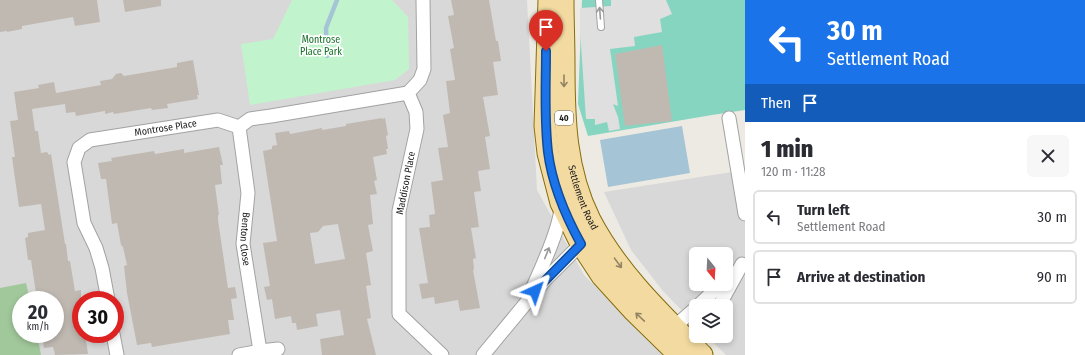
<!DOCTYPE html>
<html lang="en">
<head>
<meta charset="utf-8">
<style>
  :root { --surface:#fff; --page:#f7f7f7; --text:#2b2b33; --muted:#7c7c81; --line:#e1e1e2 }
  body { margin:0; font-family:"Fira Sans Condensed",sans-serif; background:var(--page); color:var(--text); height:100vh; display:flex; flex-direction:column; font-size:15px; white-space:nowrap }
  * { box-sizing:border-box; margin:0 }
  p { font-size:13px; color:var(--muted) }
  .icon { flex:none; width:22px; height:22px; fill:none; stroke:currentColor; stroke-width:2; stroke-linecap:round; stroke-linejoin:round }
  .map { position:relative; flex:1; overflow:hidden }
  .panel { display:flex; flex-direction:column; background:var(--surface); width:340px }
  .panel>* { flex:none }
  .banner { background:#1a73e8; color:#fff; overflow:hidden }
  .needle { width:26px; rotate:162deg }
  .controls { position:absolute; left:689px; top:247px; display:grid; gap:8px }
  .controls a { display:grid; place-items:center; width:44px; height:44px; border-radius:6px; background:var(--surface); box-shadow:0 2px 6px #0003; font-size:20px }
  .speed { position:absolute; left:12px; top:291px; display:flex; gap:8px; font-size:20px; font-weight:700; text-align:center }
  .speed>* { display:grid; place-content:center; width:52px; height:52px; border-radius:50%; background:var(--surface); box-shadow:0 2px 6px #0003; line-height:1 }
  .speed small { font-size:10px; font-weight:400 }
  .speed .limit { border:6px solid #d22; background:#fff; color:#111 }
  .pin { position:absolute; display:grid; place-items:center; width:34px; height:34px; color:#fff; margin:-41px -17px; border-radius:50% 50% 50% 0; rotate:-45deg; box-shadow:0 0 4px #0007 }
  .pin .icon { rotate:45deg }
  .me { position:absolute; width:44px; margin:-22px; rotate:42deg; stroke-linejoin:round; filter:drop-shadow(0 0 3px #0008) }
  .turn { display:flex; align-items:center; gap:14px; height:84px; padding:0 16px; font-size:18px }
  .turn .icon { width:52px; height:52px; stroke-width:2.5 }
  .turn b { display:block; font-size:28px; line-height:34px }
  .then { display:flex; align-items:center; height:38px; padding:0 16px; background:#0003; gap:8px; font-size:15px }
  .round { display:grid; place-items:center; flex:none; width:42px; height:42px; border-radius:6px; background:var(--page) }
  .head { display:flex; align-items:center; justify-content:space-between; height:68px; padding:0 16px }
  h1 { font-size:24px; font-weight:800; line-height:30px }
  ul { padding:0; list-style:none }
  li { display:flex; align-items:center; gap:12px; height:54px; margin:0 8px 6px; padding:0 8px; border:2px solid var(--line); border-radius:6px }
  li div { flex:1 }
  li b { display:block; font-size:15px }
  li em { font-style:normal }
  main { display:flex; flex:1; min-height:0 }
  .map>svg:first-child { display:block }
  .residential { fill:#d9d8d8; fill-rule:evenodd }
  .forest { fill:#a1c89a }
  .park { fill:#c1f4cc }
  .pitch { fill:#86d5c1 }
  .parking { fill:#dfdfdf }
  .water { fill:#a5c5d6 }
  .lines { fill:none; stroke-linecap:round; stroke-linejoin:round }
  .stream { stroke:#a5c5d6; stroke-width:4.5 }
  .building { fill:#c0b9b2; fill-rule:evenodd }
  .lane-casing { stroke:#a2a2a2; stroke-width:8 }
  .street-casing { stroke:#a2a2a2; stroke-width:15 }
  .primary-casing { stroke:#866e0c; stroke-width:23 }
  .lane { stroke:#fff; stroke-width:6 }
  .street { stroke:#fff; stroke-width:13 }
  .primary { stroke:#f3daa0; stroke-width:21 }
  .oneway { stroke:#989898 }
  .oneway2 { stroke:#928464 }
  .route-casing { stroke:#114b97; stroke-width:10 }
  .route { stroke:#1a73e8; stroke-width:7 }
  .labels { text-anchor:middle; dominant-baseline:central; stroke-width:3.5; stroke-linejoin:round; paint-order:stroke }
  .shield { fill:#fff; stroke:#5f5f5f; stroke-width:1 }
  .shield-label { font-size:9px; font-weight:bold; fill:#1b1b1b }
  .park-label { font-size:10px; fill:#146f27; stroke:#fff }
  .street-label { font-size:10px; fill:#1b1b1b; stroke:#fff }
</style>
</head>
<body>
<main>
<div class="map">
<svg width="745" height="355" viewBox="0 0 745 355">
  <rect width="100%" height="100%" fill="#eceae2"/>
  <path class="residential" d="M0 0H527L537 190 584 275 664 355H0ZM21 300H55V334H21ZM81 300H115V334H81Z
    M745 170V355H726L707 336H726V306H696V325L663 291 631 250 604 192ZM696 254H726V284H696Z"/>
  <path class="forest" d="M26 283 30 300H21V334H37L41 355H0V288Z"/>
  <path class="park" d="M292 0H392L408 17 409 69 395 80 250 105 241 44 273 39Z"/>
  <path class="pitch" d="M582 0H745V110L712 115 588 136 578 104Z"/>
  <path class="parking" d="M611 0H666L672 14 660 19 662 32 634 37 635 46 610 49 618 106 613 104 618 117 620 129 609 131 607 122 595 125V119H586L580 30V8L611 6Z"/>
  <path class="water" d="M682 126 690 173 608 187 600 140Z"/>
  <g class="lines">
    <path class="stream" d="M327 56 326 28 337 0"/>
  </g>
  <path class="building" d="M0 0H97L100 22 75 26 73 17 22 26V29L7 32V31L0 32Z
    M123 0H161V6L125 12Z
    M451 0H489L496 41H498L501 61 493 62 498 95 483 97 490 136 485 137 490 169 478 171 481 191 474 192 479 227 471 228 476 258 473 259 474 269 473 270 480 308 460 311 458 300 435 304 434 297 422 299 419 284 428 283 419 228 430 227 429 215 435 214 431 182 443 180 438 148 448 147 443 115 450 113 446 81 455 80 450 49 454 48 448 16 454 15Z
    M662 45 672 121 625 126 615 54Z
    M193 60 199 95H197L198 99 167 104 168 108 152 110 151 108 114 114 113 112 105 114V111L76 116 75 112 66 113 65 104 32 109 35 131H38L41 153 47 152 49 155 51 154 65 244H66L68 261H70L75 291 81 290V334H85L88 354 55 355 53 347 44 348 42 334H55V300H37L31 260H28L25 238 28 237V233L45 230 41 204 19 207 12 157H15L10 121 18 120 14 92 39 88 38 85 54 82 56 93 101 85 100 81 112 79 116 74 121 73 124 76 177 67V63Z
    M382 118V119L385 118 388 135 386 136 388 149H386L387 154 373 157 377 180 374 181 377 194 370 195 373 224 368 225 373 251 366 253 371 285 366 286 371 318 367 319 376 355H322L320 339 344 335 340 310 316 314 318 326 297 330 296 323H292L291 316 275 319 272 299 267 300 264 287 270 286 263 243 277 241 263 151 272 149V146L277 145 275 133 289 131 290 134 322 128V130L346 126V124ZM338 224 345 259 315 264 310 233 318 232 323 226Z
    M219 147 223 165H220L222 184 215 185 219 215H218V220L228 288 235 287 237 298 231 299 234 320H228L230 334 152 347 151 343 137 345 127 293 124 266 127 265 123 247 121 245 117 223 112 224 106 179H101L98 163 112 161 111 158 154 151 155 154 184 149V153Z"/>
  <g class="lines">
    <defs>
      <path id="lane" d="M599 0 601 27"/>
      <g id="street">
        <path d="M423 0 424 69 420 80 408 93 416 112 417 129 399 211V314L442 355"/>
        <path d="M729 118 745 214"/>
        <path id="s1" d="M239 127 248 193 243 244 260 351"/>
        <path d="M532 289C541 269 562 225 561 204"/>
        <path id="s2" d="M108 300 102 268 96 248 84 223 74 162 79 148 90 140 218 120 239 127 250 119 271 116 408 93"/>
        <path d="M698 306 721 284"/>
        <path d="M719 306 742 264"/>
        <path d="M674 327 696 308"/>
        <path d="M113 334 117 355"/>
        <path d="M239 355 260 351 278 349"/>
        <path d="M483 355 545 280 586 239"/>
      </g>
      <g id="primary">
        <path d="M549 0 545 126 548 153 561 203 581 244 602 276 633 310 679 355"/>
        <path id="s3" d="M563 0C563 21 564 42 564 64 564 118 565 170 590 220 617 272 661 314 702 355"/>
      </g>
    </defs>
    <use href="#lane" class="lane-casing"/>
    <use href="#street" class="street-casing"/>
    <use href="#primary" class="primary-casing"/>
    <use href="#lane" class="lane"/>
    <use href="#street" class="street"/>
    <use href="#primary" class="primary"/>
  </g>
  <defs><path id="oneway-shaft" d="M-6 0H5M1.5-3L5.5 0L1.5 3" fill="none" stroke-width="1.6" stroke-linecap="round" stroke-linejoin="round"/></defs>
  <g class="oneway">
    <use href="#oneway-shaft" transform="translate(600 13) rotate(-94)"/>
    <use href="#oneway-shaft" transform="translate(547 253) rotate(-68)"/>
  </g>
  <g class="oneway2">
    <use href="#oneway-shaft" transform="translate(564 81) rotate(90)"/>
    <use href="#oneway-shaft" transform="translate(618 263) rotate(54)"/>
    <use href="#oneway-shaft" transform="translate(640 317) rotate(-136)"/>
  </g>
  <g class="lines">
    <defs>
      <path id="route" d="M535 291 581 244C565 215 552 184 548 152 544 118 546 85 546 51"/>
    </defs>
    <use href="#route" class="route-casing"/>
    <use href="#route" class="route"/>
  </g>
  <g class="labels">
    <rect class="shield" x="555" y="111" width="18" height="14" rx="3"/>
    <g class="shield-label">
      <text x="564" y="118">40</text>
    </g>
    <g class="park-label">
      <text x="321" y="40">Montrose<tspan x="321" dy="12">Place Park</tspan></text>
    </g>
    <g class="street-label">
      <text stroke="none"><textPath href="#s2" startOffset="248">Montrose Place</textPath></text>
      <text transform="translate(406 183) rotate(-79)">Maddison Place</text>
      <text stroke="none"><textPath href="#s3" startOffset="200">Settlement Road</textPath></text>
      <text stroke="none"><textPath href="#s1" startOffset="113">Benton Close</textPath></text>
    </g>
  </g>
</svg>
<div class="controls">
<a><svg class="needle" viewBox="-14 -14 28 28"><path d="M0-13l5 13h-10z" fill="#e53935"/><path d="M0 13l5-13h-10z" fill="#7c7c81"/></svg></a>
<a><svg class="icon" aria-label="layers" viewBox="0 0 24 24"><path d="M12 4l9 5-9 5-9-5zM3 14l9 5 9-5"/></svg></a>
</div>
<div class="speed"><div>20<small>km/h</small></div><div class="limit">30</div></div>
<div class="pin" style="left:546px;top:51px;background:#d93025"><svg class="icon" aria-label="arrive" viewBox="0 0 24 24"><path d="M6 21V4h12l-3 4 3 4H6"/></svg></div>
<svg class="me" style="left:535px;top:291px" viewBox="-20 -20 40 40"><path d="M0-17L14 15 0 8-14 15z" fill="#1a73e8" stroke="#fff" stroke-width="4"/></svg>
</div>
<section class="panel">
<div class="banner">
<div class="turn"><svg class="icon" aria-label="left" viewBox="0 0 24 24"><path d="M17 20v-9H6M10 6l-5 5 5 5"/></svg><div><b>30 m</b>Settlement Road</div></div>
<div class="then">Then<svg class="icon" aria-label="arrive" viewBox="0 0 24 24"><path d="M6 21V4h12l-3 4 3 4H6"/></svg></div>
</div>
<div class="head"><div><h1>1 min</h1><p>120 m · 11:28</p></div><a class="round"><svg class="icon" aria-label="close" viewBox="0 0 24 24"><path d="M6 6l12 12M18 6L6 18"/></svg></a></div>
<ul>
<li><svg class="icon" aria-label="left" viewBox="0 0 24 24"><path d="M17 20v-9H6M10 6l-5 5 5 5"/></svg><div><b>Turn left</b><p>Settlement Road</p></div><em>30 m</em></li>
<li><svg class="icon" aria-label="arrive" viewBox="0 0 24 24"><path d="M6 21V4h12l-3 4 3 4H6"/></svg><div><b>Arrive at destination</b></div><em>90 m</em></li>
</ul>
</section>
</main>
</body>
</html>
